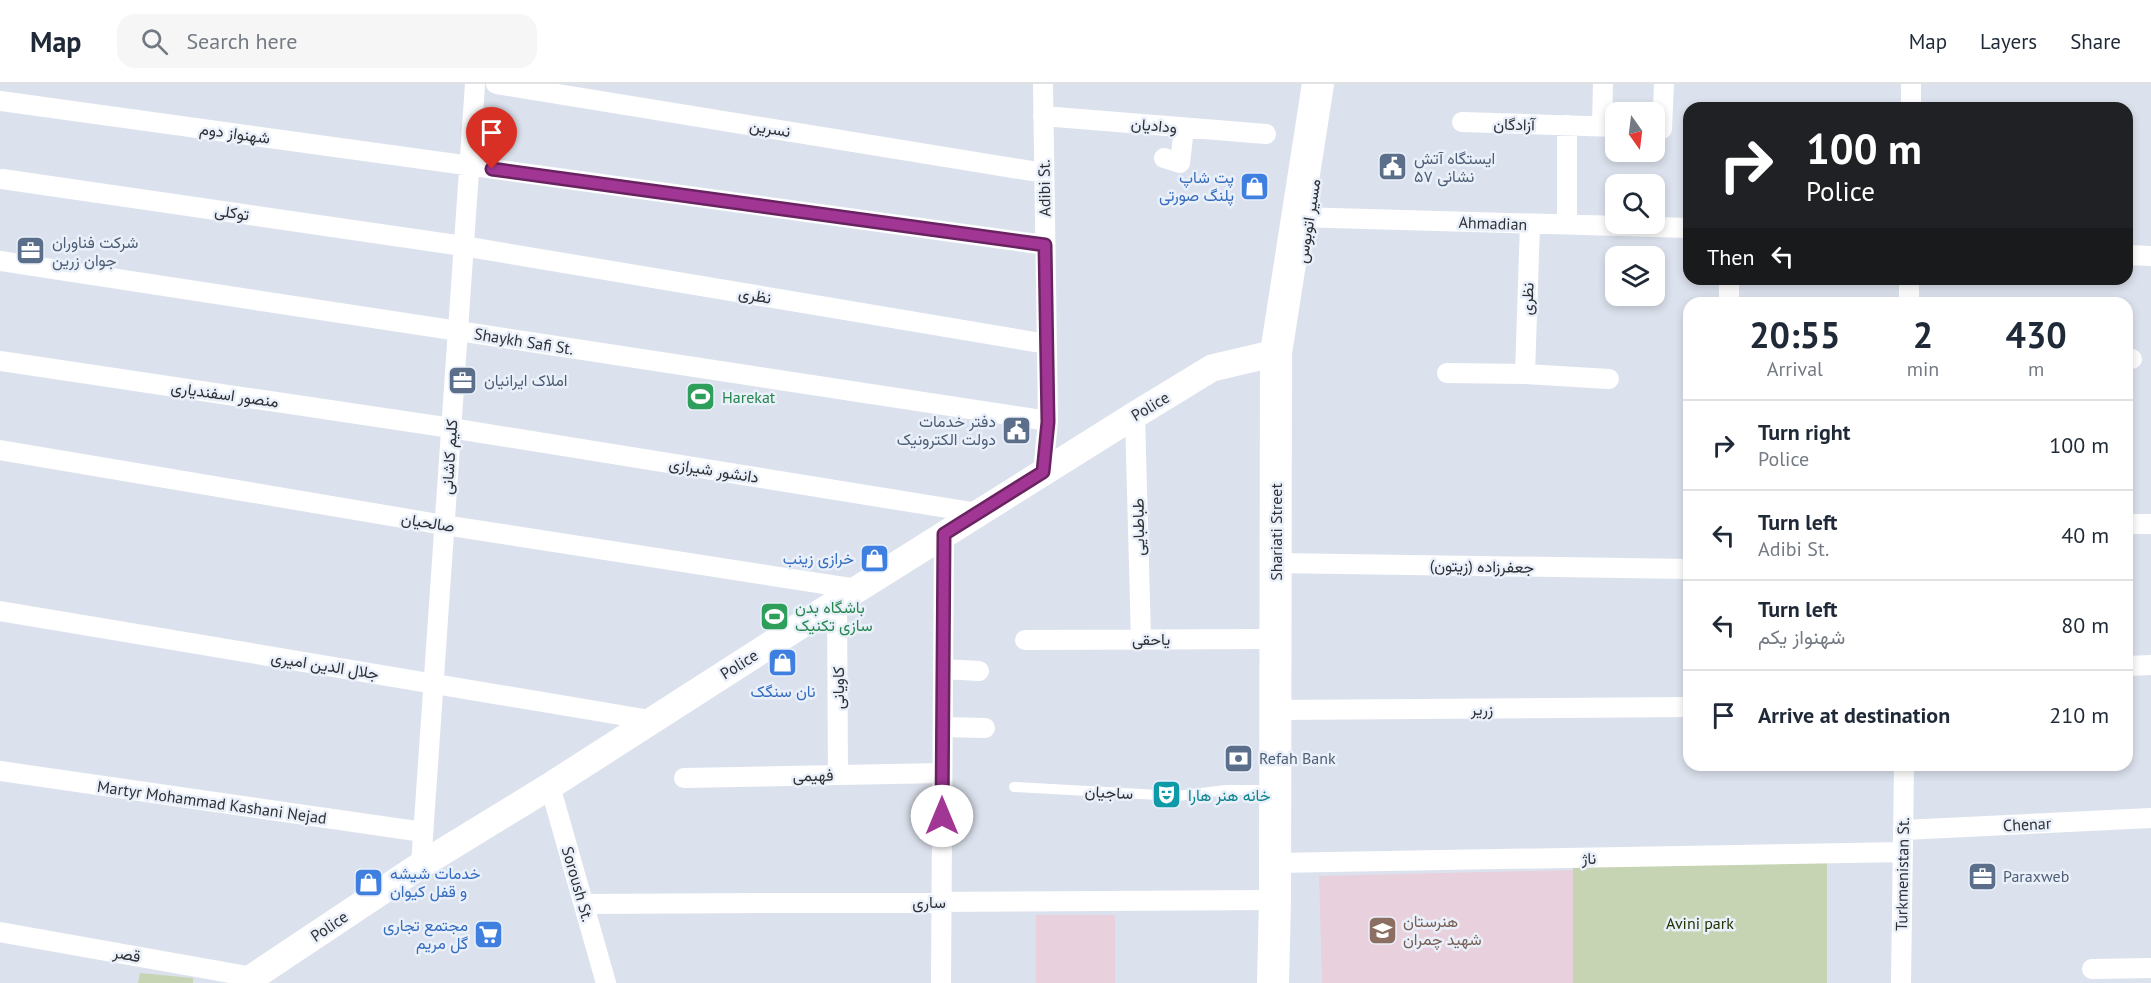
<!DOCTYPE html>
<html lang="en">
<head>
<meta charset="utf-8">
<style>
  :root { --surface:#fff; --page:#f6f6f7; --text:#1f2937; --muted:#747a83; --line:#e0e1e3 }
  body { margin:0; font-family:"PT Sans",Vazirmatn,sans-serif; background:var(--page); color:var(--text); height:100vh; display:flex; flex-direction:column; font-size:22px; white-space:nowrap }
  * { box-sizing:border-box; margin:0 }
  p { font-size:20px; color:var(--muted) }
  .icon { flex:none; width:33px; height:33px; fill:none; stroke:currentColor; stroke-width:2; stroke-linecap:round; stroke-linejoin:round }
  .map { position:relative; flex:1; overflow:hidden }
  .sheet { position:absolute; left:1683px; top:213px; width:450px; height:474px; display:flex; flex-direction:column; background:var(--surface); border-radius:18px; box-shadow:0 3px 9px #0003 }
  .sheet>* { flex:none }
  .guide { position:absolute; left:1683px; top:18px; width:450px; height:183px; border-radius:18px; box-shadow:0 3px 9px #0003; background:#202124; color:#fff; overflow:hidden }
  .needle { width:39px; rotate:166deg }
  .tools { position:absolute; left:1605px; top:18px; display:grid; gap:12px }
  .tools a { display:grid; place-items:center; width:60px; height:60px; border-radius:12px; background:var(--surface); box-shadow:0 3px 9px #0003; font-size:30px }
  .pin { position:absolute; display:grid; place-items:center; width:51px; height:51px; color:#fff; margin:-62px -26px; border-radius:50% 50% 50% 0; rotate:-45deg; box-shadow:0 0 6px #0007 }
  .pin .icon { rotate:45deg }
  .me { position:absolute; width:66px; margin:-33px; rotate:0deg; stroke-linejoin:round; filter:drop-shadow(0 0 4px #0008) }
  .turn { display:flex; align-items:center; gap:21px; height:126px; padding:0 24px; font-size:27px }
  .turn .icon { width:78px; height:78px; stroke-width:2.5 }
  .turn b { display:block; font-size:42px; line-height:51px }
  .then { display:flex; align-items:center; height:57px; padding:0 24px; background:#0003; gap:12px; font-size:22px }
  .eta { display:flex; justify-content:space-evenly; align-items:center; height:102px; text-align:center }
  .eta b { font-size:36px; font-weight:700; line-height:42px }
  ul { padding:0; list-style:none }
  li { display:flex; align-items:center; gap:18px; height:90px; padding:0 24px; border-top:2px solid var(--line) }
  li div { flex:1 }
  li b { display:block; font-size:22px }
  li em { font-style:normal }
  header { display:flex; align-items:center; gap:36px; box-sizing:border-box; height:84px; padding:0 30px; background:var(--surface); border-bottom:2px solid var(--line) }
  header strong { font-size:28px }
  nav { display:flex; gap:33px; margin-inline-start:auto; font-size:21px }
  .search { width:420px; height:54px; background:var(--page); display:flex; align-items:center; gap:15px; box-sizing:border-box; padding:0 21px; border-radius:18px; color:var(--muted); font-size:22px }
  .map>svg:first-child { display:block }
  .education { fill:#e8d1dd }
  .green { fill:#c6d4b4 }
  .lines { fill:none; stroke-linecap:round; stroke-linejoin:round }
  .lane { stroke:#fff; stroke-width:10 }
  .street { stroke:#fff; stroke-width:20 }
  .secondary { stroke:#fff; stroke-width:27 }
  .primary { stroke:#fff; stroke-width:32 }
  .route-casing { stroke:#692361; stroke-width:15 }
  .route { stroke:#a23695; stroke-width:10 }
  .labels { text-anchor:middle; dominant-baseline:central; stroke-width:5; stroke-linejoin:round; paint-order:stroke }
  .street-label { font-size:16px; fill:#2e3034; stroke:#e9f0fa }
  .service-label { font-size:16px; fill:#4e5e75; stroke:#e9f0fa; text-anchor:start }
  .shop-label { font-size:16px; fill:#366cbe; stroke:#e9f0fa; text-anchor:end }
  .leisure-label { font-size:16px; fill:#27864d; stroke:#e9f0fa; text-anchor:start }
  .culture-label { font-size:16px; fill:#0d838f; stroke:#e9f0fa; text-anchor:start }
  .education-label { font-size:16px; fill:#785e54; stroke:#e9f0fa; text-anchor:start }
  .park-label { font-size:16px; fill:#230; stroke:#e9f0fa }
</style>
</head>
<body>
<header>
<strong>Map</strong>
<div class="search"><svg class="icon" aria-label="search" viewBox="0 0 24 24"><circle cx="10" cy="10" r="6"/><path d="M15 15l6 6"/></svg>Search here</div>
<nav><a>Map</a><a>Layers</a><a>Share</a></nav>
</header>
<div class="map">
<svg width="2151" height="899" viewBox="0 0 2151 899">
  <rect width="100%" height="100%" fill="#dce2ed"/>
  <path class="education" d="M1573 786V899H1322L1319 792Z
    M1036 831H1115V899H1036Z"/>
  <path class="green" d="M1827 778V899H1573V779Z
    M140 889 193 894V899H138Z"/>
  <g class="lines">
    <path class="lane" d="M1014 703 1177 712 1226 706H1272"/>
    <path class="street" d="M496 0 1044 89
      M1043 0 1048 337 1043 388
      M0 17 1045 161
      M1911 24V0
      M1043 32 1266 50
      M1462 38 1616 43
      M1602 42 1603 0
      M1654 45H1662L1664 0
      M1164 74 1180 79 1184 44
      M2 95 463 162 1047 260
      M1297 133 1689 144
      M1567 141V41
      M2127 171 2151 172
      M0 177 1048 337
      M1729 219V195
      M1909 219V195
      M2127 275H2132
      M0 277 451 344 978 429
      M1447 289 1525 290 1609 295
      M1525 290 1530 140
      M1135 331 1141 556
      M0 366 444 441 857 505
      M2127 440H2151
      M1276 479 1689 485
      M837 518 838 691
      M0 527 650 636
      M1025 556 1276 555
      M2127 582 2151 581
      M943 585 979 587
      M1276 626 1689 623
      M943 643 985 644
      M0 687 423 748
      M684 694 942 689
      M550 702 606 899
      M1903 746 2151 734
      M1275 779 1903 768
      M421 781 475 0
      M584 820 1275 816
      M0 848 253 893
      M2092 885 2151 884
      M941 899 944 450
      M1901 899 1904 681"/>
    <path class="secondary" d="M244 899 421 781 550 702 837 518 1135 331 1212 284 1276 269"/>
    <path class="primary" d="M1273 899 1275 816 1276 269 1318 0"/>
  </g>
  <g class="lines">
    <defs>
      <path id="route" d="M492 85 1045 161 1048 338 1043 388 944 450 942 732"/>
    </defs>
    <use href="#route" class="route-casing"/>
    <use href="#route" class="route"/>
  </g>
  <defs>
    <symbol id="civic-square" viewBox="-11 -11 22 22"><rect x="-9" y="-9" width="18" height="18" rx="4" fill="#5c6f8a" stroke="#e9f0fa"/><path d="M-.6-6.5H3V-4.5H.6V-3L4-1V1h2V6H-6V1h2V-1L-.6-3ZM-1.2 2.5V6h2.4V2.5Z" fill="#fff"/></symbol>
    <symbol id="shop-square" viewBox="-11 -11 22 22"><rect x="-9" y="-9" width="18" height="18" rx="4" fill="#3f7fe0" stroke="#e9f0fa"/><path d="M-5-2.5h2.3a2.7 3.5 0 0 1 5.4 0H5L5.5 6h-11ZM-1.5-2.5h3a1.5 2.3 0 0 0-3 0Z" fill="#fff"/></symbol>
    <symbol id="office-square" viewBox="-11 -11 22 22"><rect x="-9" y="-9" width="18" height="18" rx="4" fill="#5c6f8a" stroke="#e9f0fa"/><path d="M-6-3h4V-5.5h4V-3h4V5H-6ZM-1-4.5V-3h2v-1.5ZM-6 0V1H6V0Z" fill="#fff"/></symbol>
    <symbol id="stadium-square" viewBox="-11 -11 22 22"><rect x="-9" y="-9" width="18" height="18" rx="4" fill="#2e9e5b" stroke="#e9f0fa"/><path d="M0-5a6.5 5 0 1 0 0 10a6.5 5 0 1 0 0-10ZM-3.5-1.8h7v3.6h-7Z" fill="#fff"/></symbol>
    <symbol id="bank-square" viewBox="-11 -11 22 22"><rect x="-9" y="-9" width="18" height="18" rx="4" fill="#5c6f8a" stroke="#e9f0fa"/><path d="M-6-4H6V4H-6ZM0-2.3a2.3 2.3 0 1 0 0 4.6a2.3 2.3 0 1 0 0-4.6Z" fill="#fff"/></symbol>
    <symbol id="theatre-square" viewBox="-11 -11 22 22"><rect x="-9" y="-9" width="18" height="18" rx="4" fill="#0f9aa8" stroke="#e9f0fa"/><path d="M-5-5.5Q0-4 5-5.5V0Q5 5 0 6Q-5 5-5 0ZM-3.3-2.5H-1v1.5H-3.3ZM1-2.5H3.3v1.5H1ZM-2.8 1Q0 5.5 2.8 1Z" fill="#fff"/></symbol>
    <symbol id="school-square" viewBox="-11 -11 22 22"><rect x="-9" y="-9" width="18" height="18" rx="4" fill="#8d6e63" stroke="#e9f0fa"/><path d="M0-5L7-2L0 1L-7-2ZM-4 1L0 2.5L4 1V4Q0 6-4 4Z" fill="#fff"/></symbol>
    <symbol id="supermarket-square" viewBox="-11 -11 22 22"><rect x="-9" y="-9" width="18" height="18" rx="4" fill="#3f7fe0" stroke="#e9f0fa"/><path d="M-6-5.5h2.5l.6 2H6L4.5 2H-2.5L-4.4-4H-6ZM-1.5 3.2a1.3 1.3 0 1 0 .1 0ZM3 3.2a1.3 1.3 0 1 0 .1 0Z" fill="#fff"/></symbol>
  </defs>
  <g fill-rule="evenodd">
    <use href="#civic-square" x="1376" y="66" width="33" height="33"/>
    <use href="#shop-square" x="1238" y="86" width="33" height="33"/>
    <use href="#office-square" x="14" y="150" width="33" height="33"/>
    <use href="#office-square" x="446" y="280" width="33" height="33"/>
    <use href="#stadium-square" x="684" y="296" width="33" height="33"/>
    <use href="#civic-square" x="1000" y="330" width="33" height="33"/>
    <use href="#shop-square" x="858" y="458" width="33" height="33"/>
    <use href="#stadium-square" x="758" y="516" width="33" height="33"/>
    <use href="#shop-square" x="766" y="562" width="33" height="33"/>
    <use href="#bank-square" x="1222" y="658" width="33" height="33"/>
    <use href="#theatre-square" x="1150" y="694" width="33" height="33"/>
    <use href="#office-square" x="1966" y="776" width="33" height="33"/>
    <use href="#shop-square" x="352" y="782" width="33" height="33"/>
    <use href="#school-square" x="1366" y="830" width="33" height="33"/>
    <use href="#supermarket-square" x="472" y="834" width="33" height="33"/>
  </g>
  <g class="labels">
    <g class="street-label">
      <text transform="translate(1514 40) rotate(1)">آزادگان</text>
      <text transform="translate(1154 41) rotate(5)">ودادیان</text>
      <text transform="translate(770 44) rotate(9)">نسرین</text>
      <text transform="translate(235 49) rotate(8)">شهنواز دوم</text>
      <text transform="translate(1044 104) rotate(-91)">Adibi St.</text>
      <text transform="translate(232 128) rotate(8)">توکلی</text>
      <text transform="translate(1308 137) rotate(-81)">مسیر اتوبوس</text>
      <text transform="translate(1493 139) rotate(2)">Ahmadian</text>
      <text transform="translate(755 211) rotate(10)">نظری</text>
      <text transform="translate(1527 215) rotate(-88)">نظری</text>
      <text transform="translate(524 257) rotate(9)">Shaykh Safi St.</text>
      <text transform="translate(225 310) rotate(8)">منصور اسفندیاری</text>
      <text transform="translate(1150 322) rotate(-31)">Police</text>
      <text transform="translate(449 373) rotate(-86)">کلیم کاشانی</text>
      <text transform="translate(714 386) rotate(9)">دانشور شیرازی</text>
      <text transform="translate(428 438) rotate(9)">صالحیان</text>
      <text transform="translate(1138 443) rotate(-91)">طباطبایی</text>
      <text transform="translate(1276 448) rotate(-90)">Shariati Street</text>
      <text transform="translate(1482 482) rotate(1)">جعفرزاده (زیتون)</text>
      <text x="1151" y="555">یاحقی</text>
      <text transform="translate(739 580) rotate(-32)">Police</text>
      <text transform="translate(325 581) rotate(9)">جلال الدین امیری</text>
      <text transform="translate(838 604) rotate(-90)">کاویانی</text>
      <text x="1482" y="625">زریر</text>
      <text transform="translate(813 691) rotate(-1)">فهیمی</text>
      <text transform="translate(1109 708) rotate(3)">ساجیان</text>
      <text transform="translate(212 718) rotate(8)">Martyr Mohammad Kashani Nejad</text>
      <text transform="translate(2027 740) rotate(-3)">Chenar</text>
      <text transform="translate(1589 774) rotate(-1)">ناژ</text>
      <text transform="translate(1902 790) rotate(-89)">Turkmenistan St.</text>
      <text transform="translate(578 800) rotate(74)">Soroush St.</text>
      <text x="929" y="818">ساری</text>
      <text transform="translate(329 842) rotate(-34)">Police</text>
      <text transform="translate(127 870) rotate(10)">قصر</text>
    </g>
    <g class="service-label">
      <text x="1414" y="74">ایستگاه آتش<tspan x="1414" dy="18">نشانی ۵۷</tspan></text>
      <text x="52" y="158">شرکت فناوران<tspan x="52" dy="18">جوان زرین</tspan></text>
      <text x="484" y="296">املاک ایرانیان</text>
      <text x="996" y="337" text-anchor="end">دفتر خدمات<tspan x="996" dy="18">دولت الکترونیک</tspan></text>
      <text x="1259" y="674">Refah Bank</text>
      <text x="2003" y="792">Paraxweb</text>
    </g>
    <g class="shop-label">
      <text x="1234" y="93">پت شاپ<tspan x="1234" dy="18">پلنگ صورتی</tspan></text>
      <text x="854" y="474">خرازی زینب</text>
      <text x="783" y="607" text-anchor="middle">نان سنگک</text>
      <text x="390" y="789" text-anchor="start">خدمات شیشه<tspan x="390" dy="18">و قفل کیوان</tspan></text>
      <text x="468" y="841">مجتمع تجاری<tspan x="468" dy="18">گل مریم</tspan></text>
    </g>
    <g class="leisure-label">
      <text x="722" y="313">Harekat</text>
      <text x="795" y="523">باشگاه بدن<tspan x="795" dy="18">سازی تکنیک</tspan></text>
    </g>
    <g class="culture-label">
      <text x="1188" y="711">خانه هنر هارا</text>
    </g>
    <g class="education-label">
      <text x="1403" y="837">هنرستان<tspan x="1403" dy="18">شهید چمران</tspan></text>
    </g>
    <g class="park-label">
      <text x="1700" y="839">Avini park</text>
    </g>
  </g>
</svg>
<div class="tools">
<a><svg class="needle" viewBox="-14 -14 28 28"><path d="M0-13l5 13h-10z" fill="#e53935"/><path d="M0 13l5-13h-10z" fill="#747a83"/></svg></a>
<a><svg class="icon" aria-label="search" viewBox="0 0 24 24"><circle cx="10" cy="10" r="6"/><path d="M15 15l6 6"/></svg></a>
<a><svg class="icon" aria-label="layers" viewBox="0 0 24 24"><path d="M12 4l9 5-9 5-9-5zM3 14l9 5 9-5"/></svg></a>
</div>
<div class="pin" style="left:492px;top:85px;background:#d93025"><svg class="icon" aria-label="arrive" viewBox="0 0 24 24"><path d="M6 21V4h12l-3 4 3 4H6"/></svg></div>
<svg class="me" style="left:942px;top:732px" viewBox="-20 -20 40 40"><circle r="19" fill="#fff"/><path d="M0-13L10 11 0 6-10 11z" fill="#a23695"/></svg>
<div class="guide">
<div class="turn"><svg class="icon" aria-label="right" viewBox="0 0 24 24"><path d="M7 20v-9h11M14 6l5 5-5 5"/></svg><div><b>100 m</b>Police</div></div>
<div class="then">Then<svg class="icon" aria-label="left" viewBox="0 0 24 24"><path d="M17 20v-9H6M10 6l-5 5 5 5"/></svg></div>
</div>
<section class="sheet">
<div class="eta">
<div><b>20:55</b><p>Arrival</p></div>
<div><b>2</b><p>min</p></div>
<div><b>430</b><p>m</p></div>
</div>
<ul>
<li><svg class="icon" aria-label="right" viewBox="0 0 24 24"><path d="M7 20v-9h11M14 6l5 5-5 5"/></svg><div><b>Turn right</b><p>Police</p></div><em>100 m</em></li>
<li><svg class="icon" aria-label="left" viewBox="0 0 24 24"><path d="M17 20v-9H6M10 6l-5 5 5 5"/></svg><div><b>Turn left</b><p>Adibi St.</p></div><em>40 m</em></li>
<li><svg class="icon" aria-label="left" viewBox="0 0 24 24"><path d="M17 20v-9H6M10 6l-5 5 5 5"/></svg><div><b>Turn left</b><p>شهنواز یکم</p></div><em>80 m</em></li>
<li><svg class="icon" aria-label="arrive" viewBox="0 0 24 24"><path d="M6 21V4h12l-3 4 3 4H6"/></svg><div><b>Arrive at destination</b></div><em>210 m</em></li>
</ul>
</section>
</div>
</body>
</html>
